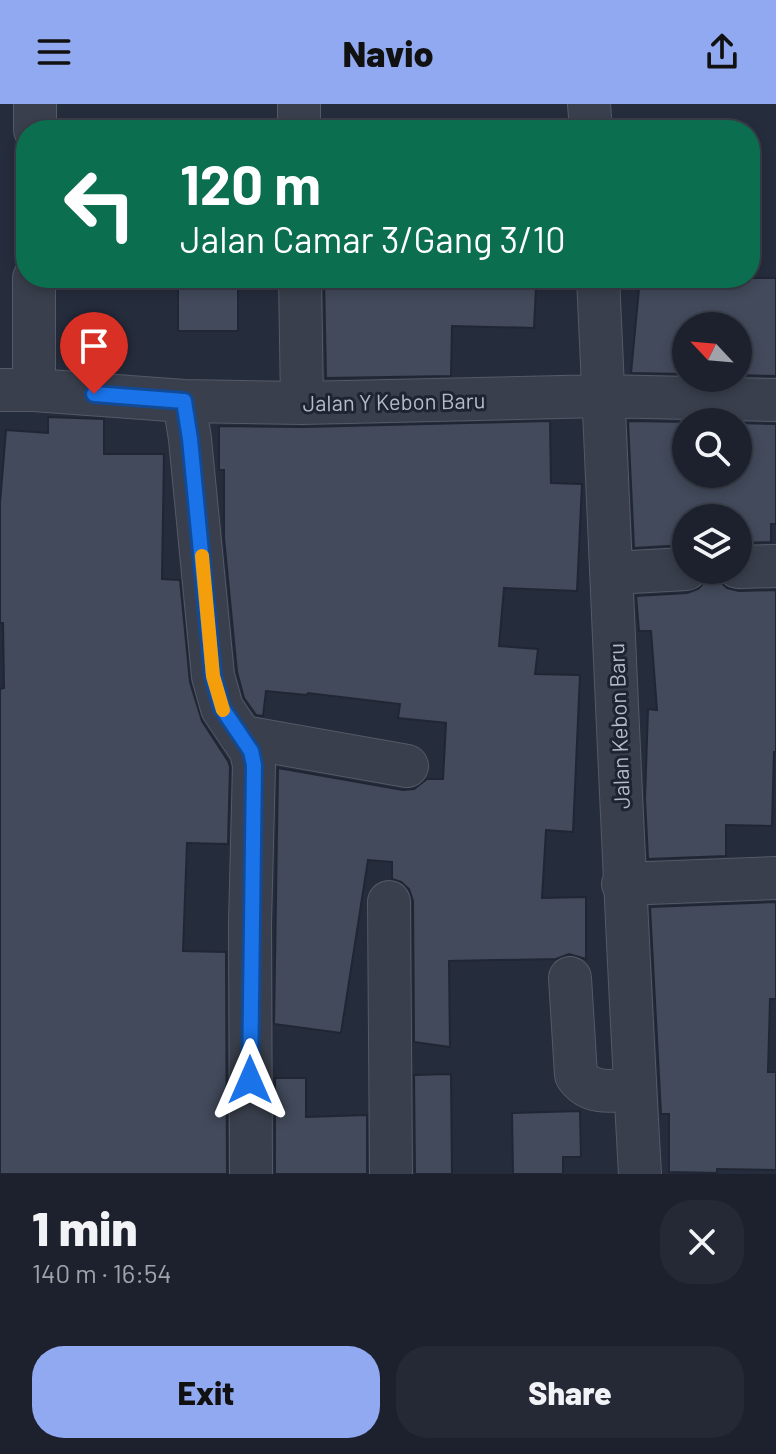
<!DOCTYPE html>
<html lang="en">
<head>
<meta charset="utf-8">
<style>
  :root { --surface:#1c212d; --page:#252935; --text:#f1f3f6; --muted:#a0a3aa; --line:#3a3e49; --accent:#91a9f1 }
  body { margin:0; font-family:Barlow,sans-serif; background:var(--page); color:var(--text); height:100vh; display:flex; flex-direction:column; font-size:30px; white-space:nowrap }
  * { box-sizing:border-box; margin:0 }
  p { font-size:26px; color:var(--muted) }
  .icon { flex:none; width:44px; height:44px; fill:none; stroke:currentColor; stroke-width:2; stroke-linecap:round; stroke-linejoin:round }
  .map { position:relative; height:1070px; overflow:hidden }
  .panel { display:flex; flex-direction:column; background:var(--surface); flex:1 }
  .panel>* { flex:none }
  .banner { position:absolute; left:16px; top:16px; width:744px; height:168px; border-radius:32px; box-shadow:0 4px 12px #0003,0 0 0 2px var(--line); background:#0b6e4f; color:#fff; overflow:hidden }
  .needle { width:52px; rotate:296deg }
  .buttons { position:absolute; left:672px; top:208px; display:grid; gap:16px }
  .buttons a { display:grid; place-items:center; width:80px; height:80px; border-radius:50%; background:var(--surface); box-shadow:0 4px 12px #0003,0 0 0 2px var(--line); font-size:40px }
  .pin { position:absolute; display:grid; place-items:center; width:68px; height:68px; color:#fff; margin:-82px -34px; border-radius:50% 50% 50% 0; rotate:-45deg; box-shadow:0 0 8px #0007 }
  .pin .icon { rotate:45deg }
  .me { position:absolute; width:88px; margin:-44px; rotate:0deg; stroke-linejoin:round; filter:drop-shadow(0 0 6px #0008) }
  .turn { display:flex; align-items:center; gap:28px; height:168px; padding:0 32px; font-size:36px }
  .turn .icon { width:104px; height:104px; stroke-width:2.5 }
  .turn b { display:block; font-size:56px; line-height:68px }
  .round { display:grid; place-items:center; flex:none; width:84px; height:84px; border-radius:32px; background:var(--page) }
  .summary { display:flex; align-items:center; justify-content:space-between; height:136px; padding:0 32px }
  h1 { font-size:48px; font-weight:800; line-height:60px }
  .cta { display:flex; gap:16px; margin-top:auto; padding:16px 32px }
  .cta a { flex:1; height:92px; border-radius:32px; background:var(--accent); color:#111; font-size:32px; font-weight:800; line-height:92px; text-align:center }
  .cta a+a { background:var(--page); color:var(--text) }
  header { display:flex; justify-content:space-between; align-items:center; height:104px; padding:0 32px; background:var(--accent); color:#111; font-size:36px; font-weight:800 }
  .map>svg:first-child { display:block }
  .building { fill:#424a5b; stroke:#202633; stroke-width:2 }
  .lines { fill:none; stroke-linecap:round; stroke-linejoin:round }
  .minor-casing { stroke:#545a67; stroke-width:44 }
  .minor { stroke:#393f4c; stroke-width:42 }
  .route-casing { stroke:#114b97; stroke-width:20 }
  .route { stroke:#1a73e8; stroke-width:14 }
  .slow { stroke:#f59e0b; stroke-width:14 }
  .labels { text-anchor:middle; dominant-baseline:central; stroke-width:6; stroke-linejoin:round; paint-order:stroke }
  .street-label { font-size:22px; fill:#b5bac7; stroke:#1e2431 }
</style>
</head>
<body>
<header><svg class="icon" aria-label="menu" viewBox="0 0 24 24"><path d="M4 6h16M4 12h16M4 18h16"/></svg>Navio<svg class="icon" aria-label="share" viewBox="0 0 24 24"><path d="M12 15V3M7 8l5-5 5 5M5 13v7h14v-7"/></svg></header>
<div class="map">
<svg width="776" height="1070" viewBox="0 0 776 1070">
  <rect width="100%" height="100%" fill="#252c3c"/>
  <path class="building" d="M178 174H238V227H178Z
    M324 174H387L426 177V180L536 183 534 224 452 222 451 272 326 274Z
    M640 174H776V272L738 271V222H686V270L631 269Z
    M48 313 104 315V350H164L162 475 180 476 190 578 202 617 228 657 230 663 228 740 187 739 183 847 226 848 227 1070H0V585L4 584 3 519H0V399L6 326 48 329Z
    M550 317 551 379 582 380 577 487 504 484 499 542 538 545 535 570 580 571 573 728 546 726 542 794 586 793V855L569 850 556 855 449 857 450 943 414 938 413 797 409 785 401 778 392 775V758L368 756 341 929 274 920 278 664 403 686 414 685 427 675H443L446 619 398 614 400 600 308 589 307 591 266 587 263 612 256 611 244 594 237 568 224 434V366H219V322L303 323Z
    M628 317 689 318H686V370H738V319L776 320V420H771V438L738 439V414H686V441L634 444Z
    M710 466H715L718 476 727 484 739 487 776 486V648H774L772 722 726 721V752L648 755 645 695 648 605 657 606 651 527H639L636 492 687 489 698 485 707 476Z
    M776 798V895H770L768 968H776V1066L717 1065V1069L669 1068V1010H661L650 803Z
    M451 970 452 1070H415L414 971Z
    M275 974H306V1013L367 1011V1070H275Z
    M580 1007 581 1053H563V1070H513L512 1009Z"/>
  <g class="lines">
    <defs>
      <path id="minor" d="M299 0V26
        M589 0 591 26
        M35 26V0
        M300 174 302 299
        M598 174C612 473 623 771 640 1070
        M0 286H34L184 297 302 299 603 292 776 296
        M34 286V174
        M184 297 190 335 213 572 222 604 251 647 254 661 250 819 251 1070
        M738 463 776 462
        M613 469 686 465
        M243 633 407 662
        M623 780 776 774
        M389 798 391 1070
        M570 874 576 971C590 992 613 987 635 985"/>
    </defs>
    <use href="#minor" class="minor-casing"/>
    <use href="#minor" class="minor"/>
  </g>
  <g class="lines">
    <defs>
      <path id="route" d="M94 290 184 297 190 335 213 572 222 604 251 647 254 661 250 976"/>
    </defs>
    <use href="#route" class="route-casing"/>
    <use href="#route" class="route"/>
    <path class="slow" d="M202 452 213 572 223 606"/>
  </g>
  <g class="labels">
    <g class="street-label">
      <text transform="translate(394 297) rotate(-1)">Jalan Y Kebon Baru</text>
      <text transform="translate(618 622) rotate(-92)">Jalan Kebon Baru</text>
    </g>
  </g>
</svg>
<div class="buttons">
<a><svg class="needle" viewBox="-14 -14 28 28"><path d="M0-13l5 13h-10z" fill="#e53935"/><path d="M0 13l5-13h-10z" fill="#a0a3aa"/></svg></a>
<a><svg class="icon" aria-label="search" viewBox="0 0 24 24"><circle cx="10" cy="10" r="6"/><path d="M15 15l6 6"/></svg></a>
<a><svg class="icon" aria-label="layers" viewBox="0 0 24 24"><path d="M12 4l9 5-9 5-9-5zM3 14l9 5 9-5"/></svg></a>
</div>
<div class="pin" style="left:94px;top:290px;background:#d93025"><svg class="icon" aria-label="arrive" viewBox="0 0 24 24"><path d="M6 21V4h12l-3 4 3 4H6"/></svg></div>
<svg class="me" style="left:250px;top:976px" viewBox="-20 -20 40 40"><path d="M0-17L14 15 0 8-14 15z" fill="#1a73e8" stroke="#fff" stroke-width="4"/></svg>
<div class="banner">
<div class="turn"><svg class="icon" aria-label="left" viewBox="0 0 24 24"><path d="M17 20v-9H6M10 6l-5 5 5 5"/></svg><div><b>120 m</b>Jalan Camar 3/Gang 3/10</div></div>
</div>
</div>
<section class="panel">
<div class="summary"><div><h1>1 min</h1><p>140 m · 16:54</p></div><a class="round"><svg class="icon" aria-label="close" viewBox="0 0 24 24"><path d="M6 6l12 12M18 6L6 18"/></svg></a></div>
<div class="cta"><a>Exit</a><a>Share</a></div>
</section>
</body>
</html>
